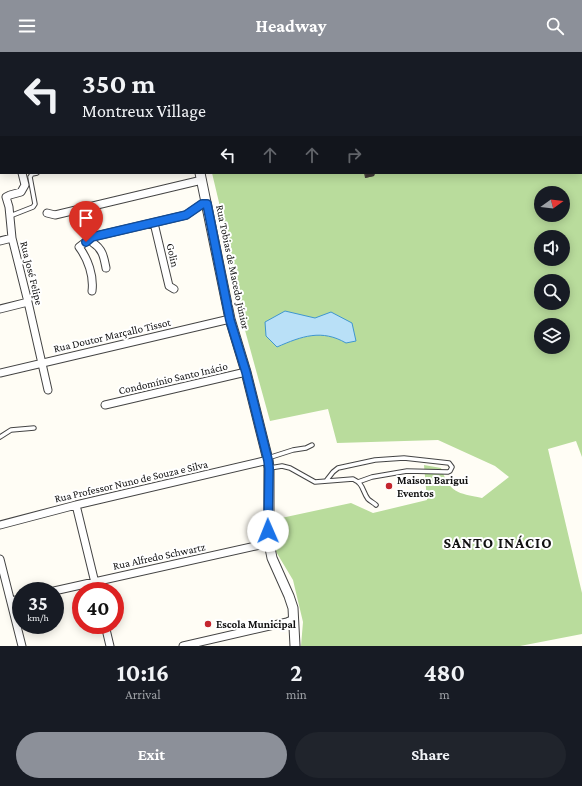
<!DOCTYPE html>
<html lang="en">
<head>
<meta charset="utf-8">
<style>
  :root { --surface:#171b24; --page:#20242c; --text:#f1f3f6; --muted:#9ea1a6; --accent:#8c9099 }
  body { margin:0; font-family:"Crimson Pro",serif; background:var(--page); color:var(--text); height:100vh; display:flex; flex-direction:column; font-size:15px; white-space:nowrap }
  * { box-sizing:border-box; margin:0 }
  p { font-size:13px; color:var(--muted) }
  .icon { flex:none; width:22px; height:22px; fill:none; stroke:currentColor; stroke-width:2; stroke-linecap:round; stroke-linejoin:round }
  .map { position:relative; height:594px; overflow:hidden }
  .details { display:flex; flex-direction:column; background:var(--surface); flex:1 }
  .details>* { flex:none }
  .guide { position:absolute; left:0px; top:0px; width:582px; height:122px; box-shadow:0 2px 10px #0003; background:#171b24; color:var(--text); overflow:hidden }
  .needle { width:26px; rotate:75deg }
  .tools { position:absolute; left:534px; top:134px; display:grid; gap:8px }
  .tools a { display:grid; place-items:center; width:36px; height:36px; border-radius:50%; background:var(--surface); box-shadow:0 2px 10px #0003; font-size:20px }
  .speed { position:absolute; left:12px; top:530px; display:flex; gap:8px; font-size:20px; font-weight:700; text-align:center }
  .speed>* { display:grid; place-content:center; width:52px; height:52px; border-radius:50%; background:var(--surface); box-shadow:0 2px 10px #0003; line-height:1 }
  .speed small { font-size:10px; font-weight:400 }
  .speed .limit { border:6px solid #d22; background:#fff; color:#111 }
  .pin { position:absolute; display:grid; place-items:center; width:34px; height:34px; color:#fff; margin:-41px -17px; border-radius:50% 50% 50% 0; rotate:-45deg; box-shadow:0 0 4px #0007 }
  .pin .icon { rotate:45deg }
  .me { position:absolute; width:44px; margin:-22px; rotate:359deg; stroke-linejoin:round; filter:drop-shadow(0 0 3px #0008) }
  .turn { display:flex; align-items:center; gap:14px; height:84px; padding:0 16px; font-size:18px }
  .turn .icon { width:52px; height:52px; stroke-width:2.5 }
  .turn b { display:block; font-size:28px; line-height:34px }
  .lanes { display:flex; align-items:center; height:38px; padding:0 16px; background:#0003; justify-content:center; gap:20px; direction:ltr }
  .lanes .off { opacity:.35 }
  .eta { display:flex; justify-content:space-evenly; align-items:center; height:68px; text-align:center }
  .eta b { font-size:24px; font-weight:700; line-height:28px }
  .primary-button { display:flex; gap:8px; margin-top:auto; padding:8px 16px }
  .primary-button a { flex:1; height:46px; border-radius:24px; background:var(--accent); color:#fff; font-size:16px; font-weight:700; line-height:46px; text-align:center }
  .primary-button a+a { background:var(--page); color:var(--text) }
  header { display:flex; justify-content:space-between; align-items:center; height:52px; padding:0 16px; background:var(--accent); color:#fff; font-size:18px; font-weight:700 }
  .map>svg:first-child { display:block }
  .forest { fill:#b9dc9c; fill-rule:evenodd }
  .water { fill:#b9e0f7; stroke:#3f96cf }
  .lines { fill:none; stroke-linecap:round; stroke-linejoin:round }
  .service-casing { stroke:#444; stroke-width:5.5 }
  .minor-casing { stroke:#444; stroke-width:9 }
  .tertiary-casing { stroke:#444; stroke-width:11 }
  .service { stroke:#fff; stroke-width:3.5 }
  .minor { stroke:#fff; stroke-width:7 }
  .tertiary { stroke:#fff; stroke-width:9 }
  .wall { fill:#4d4742 }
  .shaded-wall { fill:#3f3936 }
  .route-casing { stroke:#114b97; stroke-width:10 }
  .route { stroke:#1a73e8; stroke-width:7 }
  .poi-dot { fill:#c4262e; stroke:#fff; stroke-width:1.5 }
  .labels { text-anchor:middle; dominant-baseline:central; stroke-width:4; stroke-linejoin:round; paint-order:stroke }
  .street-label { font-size:11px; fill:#111; stroke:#fff }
  .poi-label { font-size:11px; font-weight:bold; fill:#111; stroke:#fff; text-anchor:start }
  .district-label { font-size:15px; font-weight:bold; letter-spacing:1px; fill:#111; stroke:#fff }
</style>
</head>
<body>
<header><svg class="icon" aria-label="menu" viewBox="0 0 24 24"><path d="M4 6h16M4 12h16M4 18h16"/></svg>Headway<svg class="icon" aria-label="search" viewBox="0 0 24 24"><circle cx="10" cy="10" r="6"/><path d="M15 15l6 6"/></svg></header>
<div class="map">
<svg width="582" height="594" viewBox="0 0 582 594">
  <rect width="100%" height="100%" fill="#fffdf5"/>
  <path class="forest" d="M0 0H582V405L576 389 548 397 582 541V582L520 594H301L303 570 293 528 275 498 272 468 351 451 373 461 427 448 424 413 441 416C450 441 457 441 482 446L509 425 495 414 438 388 337 391 328 357 270 369 232 231 222 163 212 121H581V1H1L0 30ZM541 141H563V163H541ZM541 185H563V207H541ZM541 229H563V251H541ZM541 273H563V295H541Z"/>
  <path class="water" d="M285 259 315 266 331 260 352 271 356 289 346 291C322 277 302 284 277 295L266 284 265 270Z"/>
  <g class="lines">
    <defs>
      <path id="service" d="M0 59 1 61
        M0 79H1
        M10 164 33 155 35 152 30 125 32 122 37 121
        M0 385 11 378 34 376
        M268 406 293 398 306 396 312 393
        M270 416 282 414 290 416 315 430 353 427C364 432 362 439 368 447 370 449 374 451 376 453
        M326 429 333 420 338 416 375 408 404 406 449 411 452 415 450 419 448 420 407 419 372 425 358 430"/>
      <path id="minor" d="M22 121 25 133 21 140 10 143 6 145 9 155 12 186 28 250 48 338
        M47 161 55 163 202 128
        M154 171 169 234 174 237
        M92 185 93 191C103 197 104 206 106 216
        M0 189 12 186
        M92 239C94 224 88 207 79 195L92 185 186 163 202 152H207
        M0 257 28 250
        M0 321 230 267
        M105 353 246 320
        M76 453 97 539
        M0 473 76 453 268 408
        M0 507 22 594
        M54 539 269 491
        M11 549 21 547
        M105 573 110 594
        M183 594 287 570 294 567"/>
      <path id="tertiary" d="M155 0V1
        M200 121 230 267 246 320 268 408 269 416V491L272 506 289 544 293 556 295 594"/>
    </defs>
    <use href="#service" class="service-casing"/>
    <use href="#minor" class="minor-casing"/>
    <use href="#tertiary" class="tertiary-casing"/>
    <use href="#service" class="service"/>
    <use href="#minor" class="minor"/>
    <use href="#tertiary" class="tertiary"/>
  </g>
  <path class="wall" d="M364 121H375L374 124 365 126Z"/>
  <path class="shaded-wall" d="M367 121H375L374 124 365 126Z"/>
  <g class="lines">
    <defs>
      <path id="route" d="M86 190 92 185 186 163 202 152H207L230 268 246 320 268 408 269 416 268 479"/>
    </defs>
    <use href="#route" class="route-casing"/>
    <use href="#route" class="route"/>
  </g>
  <g class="poi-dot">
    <circle cx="389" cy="434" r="4"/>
    <circle cx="208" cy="572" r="4"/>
  </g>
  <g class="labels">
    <g class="street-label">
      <text transform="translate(173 203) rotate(77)">Golin</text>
      <text transform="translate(233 215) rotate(78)">Rua Tobias de Macedo Júnior</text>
      <text transform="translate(32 221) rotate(76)">Rua José Felipe</text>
      <text transform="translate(112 283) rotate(-13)">Rua Doutor Marçallo Tissot</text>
      <text transform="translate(173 326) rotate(-13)">Condomínio Santo Inácio</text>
      <text transform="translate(131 429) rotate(-13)">Rua Professor Nuno de Souza e Silva</text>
      <text transform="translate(159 504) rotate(-12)">Rua Alfredo Schwartz</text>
    </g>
    <g class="poi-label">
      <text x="397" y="428">Maison Barigui<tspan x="397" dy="13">Eventos</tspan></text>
      <text x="216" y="572">Escola Municipal</text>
    </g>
    <g class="district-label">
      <text x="498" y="491">SANTO INÁCIO</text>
    </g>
  </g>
</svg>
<div class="tools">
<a><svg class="needle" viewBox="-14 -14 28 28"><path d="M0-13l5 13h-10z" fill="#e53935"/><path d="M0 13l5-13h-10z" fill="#9ea1a6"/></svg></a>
<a><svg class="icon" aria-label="sound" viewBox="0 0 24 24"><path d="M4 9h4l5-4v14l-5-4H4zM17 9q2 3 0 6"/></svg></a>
<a><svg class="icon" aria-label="search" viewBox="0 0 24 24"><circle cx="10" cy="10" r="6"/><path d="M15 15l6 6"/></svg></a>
<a><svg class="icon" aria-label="layers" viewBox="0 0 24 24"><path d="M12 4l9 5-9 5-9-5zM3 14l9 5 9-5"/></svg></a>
</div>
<div class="speed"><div>35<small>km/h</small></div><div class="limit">40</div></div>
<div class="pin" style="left:86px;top:190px;background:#d93025"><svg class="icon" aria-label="arrive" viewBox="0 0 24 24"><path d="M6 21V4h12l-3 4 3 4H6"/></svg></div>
<svg class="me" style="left:268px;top:479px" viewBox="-20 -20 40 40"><circle r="19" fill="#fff"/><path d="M0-13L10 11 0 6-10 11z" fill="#1a73e8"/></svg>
<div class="guide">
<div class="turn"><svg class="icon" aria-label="left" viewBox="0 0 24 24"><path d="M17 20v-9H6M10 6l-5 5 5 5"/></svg><div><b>350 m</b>Montreux Village</div></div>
<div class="lanes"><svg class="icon" aria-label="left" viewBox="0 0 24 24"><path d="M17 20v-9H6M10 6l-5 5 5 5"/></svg><svg class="icon off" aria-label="ahead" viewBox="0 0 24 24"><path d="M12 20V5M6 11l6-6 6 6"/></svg><svg class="icon off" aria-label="ahead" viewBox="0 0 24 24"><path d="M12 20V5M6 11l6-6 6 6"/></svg><svg class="icon off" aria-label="right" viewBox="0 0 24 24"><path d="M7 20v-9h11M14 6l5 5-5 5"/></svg></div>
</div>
</div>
<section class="details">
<div class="eta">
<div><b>10:16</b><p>Arrival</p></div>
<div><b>2</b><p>min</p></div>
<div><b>480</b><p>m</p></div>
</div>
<div class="primary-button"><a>Exit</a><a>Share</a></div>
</section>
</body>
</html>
